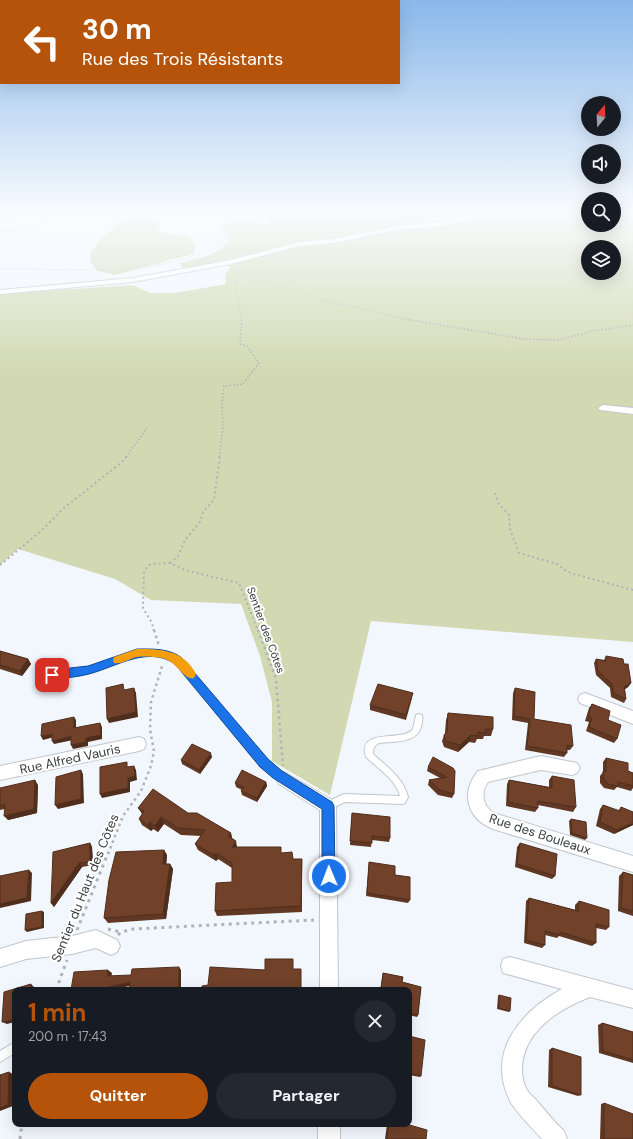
<!DOCTYPE html>
<html lang="fr">
<head>
<meta charset="utf-8">
<style>
  :root { --surface:#171b24; --page:#242831; --text:#f1f3f6; --muted:#9ea1a6; --accent:#b45309 }
  body { margin:0; font-family:"DM Sans",sans-serif; background:var(--page); color:var(--text); height:100vh; display:flex; flex-direction:column; font-size:15px; white-space:nowrap }
  * { box-sizing:border-box; margin:0 }
  p { font-size:13px; color:var(--muted) }
  .icon { flex:none; width:22px; height:22px; fill:none; stroke:currentColor; stroke-width:2; stroke-linecap:round; stroke-linejoin:round }
  .map { position:relative; flex:1; overflow:hidden }
  .sheet { position:absolute; left:12px; top:987px; width:400px; height:140px; display:flex; flex-direction:column; background:var(--surface); border-radius:8px; box-shadow:0 4px 16px #0002 }
  .sheet>* { flex:none }
  .top-card { position:absolute; left:0px; top:0px; width:400px; height:84px; box-shadow:0 4px 16px #0002; background:#b45309; color:#fff; overflow:hidden }
  .needle { width:26px; rotate:18deg }
  .fabs { position:absolute; left:581px; top:96px; display:grid; gap:8px }
  .fabs a { display:grid; place-items:center; width:40px; height:40px; border-radius:50%; background:var(--surface); box-shadow:0 4px 16px #0002; font-size:20px }
  .pin { position:absolute; display:grid; place-items:center; width:34px; height:34px; color:#fff; margin:-17px; border-radius:8px; box-shadow:0 2px 6px #0006 }
  .me { position:absolute; width:44px; margin:-22px; rotate:359deg; stroke-linejoin:round; filter:drop-shadow(0 0 3px #0008) }
  .turn { display:flex; align-items:center; gap:14px; height:84px; padding:0 16px; font-size:18px }
  .turn .icon { width:52px; height:52px; stroke-width:2.5 }
  .turn b { display:block; font-size:28px; line-height:34px }
  .round { display:grid; place-items:center; flex:none; width:42px; height:42px; border-radius:21px; background:var(--page) }
  .head { display:flex; align-items:center; justify-content:space-between; height:68px; padding:0 16px }
  h1 { font-size:24px; font-weight:700; line-height:30px; color:var(--accent) }
  .cta { display:flex; gap:8px; margin-top:auto; padding:8px 16px }
  .cta a { flex:1; height:46px; border-radius:24px; background:var(--accent); color:#fff; font-size:16px; font-weight:700; line-height:46px; text-align:center }
  .cta a+a { background:var(--page); color:var(--text) }
  .map>svg:first-child { display:block }
  .green { fill:#d2d9b2; fill-rule:evenodd }
  .lines { fill:none; stroke-linecap:round; stroke-linejoin:round }
  .service-casing { stroke:#c1c6ce; stroke-width:2 }
  .minor-casing { stroke:#c1c6ce; stroke-width:2 }
  .path-far4 { stroke:#afb3b8; stroke-width:1; stroke-dasharray:1 2; stroke-linecap:butt }
  .path-far3 { stroke:#afb3b8; stroke-width:1.5; stroke-dasharray:1.5 2; stroke-linecap:butt }
  .path-far2 { stroke:#afb3b8; stroke-width:2; stroke-dasharray:2 3; stroke-linecap:butt }
  .path-far1 { stroke:#afb3b8; stroke-width:2.5; stroke-dasharray:2.5 3.5; stroke-linecap:butt }
  .path { stroke:#afb3b8; stroke-width:3; stroke-dasharray:3 4.5; stroke-linecap:butt }
  .service { fill:#fff; fill-rule:evenodd }
  .minor { fill:#fff; fill-rule:evenodd }
  .wall { fill:#613823 }
  .shaded-wall { fill:#4f2e1d }
  .building { fill:#714129; stroke:#4f2e1d }
  .route { fill:#1a73e8; stroke:#114b97 }
  .slow { fill:#f59e0b }
  .labels { text-anchor:middle; dominant-baseline:central; stroke-width:4; stroke-linejoin:round; paint-order:stroke }
  .street-label { font-size:11px; fill:#393b3e; stroke:#fff }
  .near-street-label { font-size:13px; fill:#393b3e; stroke:#fff }
</style>
</head>
<body>
<div class="map">
<svg width="633" height="1139" viewBox="0 0 633 1139">
  <rect width="100%" height="100%" fill="#f2f7fd"/>
  <path class="green" d="M0 213H57L0 219Z
    M108 213H154L159 218 161 224 155 231 189 237 195 246 193 254 115 275 97 271 91 263 90 253 102 238 125 217Z
    M261 213H588V225H614V213H633V642L371 621 330 795 272 761V702L260 656 241 604 151 600 115 579 18 549 0 565V294L133 285 150 293H175L226 284 225 276 230 267 224 262 183 268 180 263C198 258 224 255 231 236L221 230 220 224 235 222 264 223 269 222 267 217ZM588 247H614V273H588Z"/>
  <g class="lines">
    <defs>
      <path id="service" d="M145 650C160 650 168 652 181 659L267 760 287 776 288 779 287 782 284 783 281 782 261 766 177 663C173 661 169 659 166 658 139 649 113 667 89 673 77 676 64 676 52 678L50 677 49 675 50 673 52 672 90 667 123 656Z
        M419 714 422 715C423 719 422 723 421 727 416 744 393 741 379 743 374 746 373 748 373 754 387 767 403 777 408 797L405 803 402 804 345 802 328 810 325 809 324 806 325 803 344 794 400 796C396 780 378 768 366 757 357 732 392 738 405 734 409 733 411 731 413 729L416 715Z
        M15 1042V1053L0 1062V1051Z"/>
      <path id="minor" d="M477 213H487L443 226 395 230 335 243 299 246 231 264 133 282 0 294V290L133 278 231 260 299 242 335 239 395 226 443 222Z
        M603 405 633 408V414L600 410 598 408Z
        M585 693 633 711V724L580 703 578 699 580 695Z
        M139 737 144 739 146 744 144 749 139 751 0 780V766Z
        M541 756 577 763 580 768 577 773 572 775 541 770 488 782C480 793 483 807 494 813L633 856V872L493 829C467 819 460 793 478 771Z
        M284 772 334 801 336 806 338 990H320V810L279 784 276 779 279 774Z
        M96 930 117 940 120 946 117 952 111 955 96 948 72 954 26 959 0 967V949L26 941 72 936Z
        M510 957 633 990V1008L590 997C559 1009 523 1031 522 1069 522 1076 523 1083 527 1090 529 1094 534 1097 537 1101 546 1111 554 1122 564 1131L567 1139H542C534 1130 515 1111 510 1101 486 1052 520 1012 562 989L503 973 501 966 503 959Z
        M318 1124H340V1139H318Z"/>
    </defs>
    <use href="#service" class="service-casing"/>
    <use href="#minor" class="minor-casing"/>
    <path class="path-far4" d="M0 232H21L72 213
      M225 255 219 246C231 229 244 232 261 224L262 217 259 213
      M245 267 259 270 265 283 302 291 315 298 333 303 351 306 409 320
      M240 268 236 287 242 320
      M0 269C56 268 118 275 173 262 189 259 204 251 219 246"/>
    <path class="path-far3" d="M405 319 524 339 559 340 593 331 633 325
      M126 457 147 428
      M219 457 223 429 222 404 224 386 243 384 259 363 247 346 240 344 242 319"/>
    <path class="path-far2" d="M495 493 499 504 509 515 510 529 519 553 557 564 566 571 574 574 633 590
      M170 563 178 556 185 540 200 522 203 512 214 500 220 456
      M0 565 40 532 64 508 122 462 127 456
      M154 631 152 623 143 608 144 573 147 567 151 564 170 563 188 571 239 583 258 631"/>
    <path class="path-far1" d="M154 630 159 646
      M258 630 276 679 283 766
      M108 854 123 816 141 791 151 766 154 751 150 729 151 702 163 663"/>
    <path class="path" d="M108 929 121 932
      M77 930 108 853
      M118 935 121 932 133 929 314 920
      M56 990 67 960
      M20 1139 22 1124"/>
    <use href="#service" class="service"/>
    <use href="#minor" class="minor"/>
  </g>
  <path class="wall" d="M0 651 28 659 31 664 22 676 0 669Z
    M606 656 624 664 631 683 628 687 625 689 626 699 624 703 611 697 610 688 596 675 594 663 596 659 604 660Z
    M515 688 534 719 573 746 570 750H567V753L564 757 525 750 528 723 512 720 513 693Z
    M412 698 406 720 370 710V705Z
    M592 704 608 720 617 739 614 743 586 731 589 722 585 721 589 708Z
    M448 713 493 729 491 736H484L483 739H477L475 743 469 742 458 752 444 747 442 741 444 735 445 733 446 720Z
    M212 757 200 774 182 764 181 760Z
    M606 758 628 771 633 773V788L631 791 617 787 614 790 604 788 600 783V776L603 772V762Z
    M428 767 453 768 454 794 452 798 438 795 428 785 429 780 440 778 427 771Z
    M552 776 576 807 573 812 538 805V808L535 812 506 806 507 784 509 780 549 787V780Z
    M266 782 267 786 257 802 242 795 241 791 242 790 236 787 235 783Z
    M38 785 37 813 8 820 5 809 0 810V788Z
    M603 805 618 811 621 807 633 825 614 834 596 826 600 809Z
    M138 808 188 813 231 833 232 838 237 847 282 853 293 859H302V912L217 916 215 911 232 882V868L218 859 216 861 198 850 195 844 201 836 181 835 164 824 158 832 153 829 151 831 142 825 139 819 142 814Z
    M352 813 390 838 389 842 372 840 371 847 350 845Z
    M571 819 587 838 585 840 570 835 569 821Z
    M90 843 92 847 93 865 82 867 54 907 51 903Z
    M520 843 555 876 552 879 515 867 517 847Z
    M164 850 167 855 166 864H170L173 869 166 919 108 923 104 918Z
    M369 862 395 875 410 900 408 903 366 896Z
    M623 872 633 875V916L618 911 619 876Z
    M529 898 575 910V905L579 901 609 927 606 930 596 928V943L592 946 559 936 557 938 545 935V945L542 948 524 943 526 901Z
    M383 973 403 977 402 982 421 987 418 1015 417 1017 409 1015V990H380Z
    M499 995 510 1011 509 1012 497 1009 498 996Z
    M602 1023 633 1032V1063L599 1053 598 1025Z
    M409 1036 421 1076 420 1077 409 1075Z
    M552 1048 581 1095 578 1096 548 1087 549 1050Z
    M604 1103 633 1139H600L601 1104Z
    M387 1124H406L426 1139H385Z"/>
  <path class="shaded-wall" d="M28 659 31 664 22 676 20 671Z
    M631 683 628 687 622 691 624 687Z
    M134 688 136 693 138 717 109 723 107 719Z
    M74 717 76 720V732L74 728Z
    M100 723 102 727V739L88 742V746L73 749 71 745 86 738Z
    M52 734 54 737 43 740 41 736Z
    M471 735 469 742 458 752 460 745Z
    M71 736 73 740 54 744 52 741Z
    M211 753 212 757 200 774 199 770Z
    M134 766 136 770 137 780 130 782V792L102 798 100 794 128 778Z
    M81 770 83 774 84 803 58 809 55 805Z
    M35 780 38 785 37 813 8 820 4 816Z
    M266 782 267 786 257 802V798Z
    M161 817 164 824 158 832 155 826Z
    M150 822 153 829 151 831 148 825Z
    M633 823V825L614 834 617 830Z
    M231 833 232 839 228 836Z
    M236 841 237 847H232Z
    M90 843 92 847 93 865 90 862Z
    M164 850 167 855 166 870 163 864Z
    M216 853 218 859 216 861 214 855Z
    M79 863 82 867 54 907 51 903Z
    M170 864 173 869 166 919 163 914Z
    M29 870 32 873 31 901 0 908V904Z
    M42 911 44 912V928L27 932 25 930Z
    M179 967 181 970V990H178Z
    M108 970 112 973 111 979 107 976Z
    M130 982 134 985 112 990H108V987Z
    M31 984 34 987V990H30Z
    M15 1019V1022L7 1024 2 1022Z
    M9 1072 13 1074V1106L0 1111V1108Z"/>
  <path class="building" d="M0 651 28 659 20 671 0 665Z
    M606 656 623 659 624 664H628L631 683 624 687 626 699 613 693 612 684 598 671 596 659 606 661Z
    M123 684 124 690 134 688 136 712 107 719 106 688Z
    M378 684 413 693 406 715 370 705Z
    M515 688 535 692 534 719 571 725 573 746 567 745V753L527 746 530 719 514 716Z
    M592 704 610 711 608 720 621 725 617 739 589 727 592 718 588 716Z
    M448 713 493 717V729H485L486 733 478 732V736L471 735 460 745 446 741 444 735 447 732Z
    M74 717V728L100 723 101 735 86 738V742L71 745V736L52 741V734L41 736 42 724Z
    M192 744 211 753 199 770 181 760Z
    M433 757 453 768 455 771 454 794 440 790 429 780 447 777 428 767Z
    M606 758 628 763V771L633 773V786L618 782V786L608 784 604 779 603 771 606 772Z
    M127 762V767L134 766 135 776 128 778V788L100 794V767Z
    M81 770V799L55 805 56 777Z
    M242 770 266 782 257 798 241 791 244 787 235 783Z
    M552 776 574 780 576 807 538 801V808L508 802 509 780 552 788Z
    M35 780 34 809 4 816 5 805H0V788Z
    M153 789 188 813H197L231 833 228 836 236 841 232 847H281V853L292 852 293 859H302L301 906 215 911 216 883 232 882V863L216 853 214 855 195 844 205 830 178 828 161 817 155 826 150 822 148 825 139 819 144 811 138 808Z
    M603 805 620 811 621 807 633 812V823L617 830 600 822Z
    M352 813 390 817V838L372 836V843L350 841Z
    M571 819 586 822 587 838 572 833Z
    M90 843V862L79 863 51 903 53 852Z
    M520 843 557 854 555 876 517 864Z
    M164 850 163 864H170L163 914 104 918 109 880 116 852Z
    M369 862 395 866V875L410 877V900L367 893Z
    M29 870 27 898 0 904V876Z
    M623 872 633 875V911L621 908Z
    M529 898 578 911 579 901 609 910V927L596 924V943L560 932V935L545 931V945L526 940Z
    M42 911V927L25 930 26 914Z
    M265 959H293V969H301V990H202V986L208 985 210 967 265 970Z
    M179 967 178 990H129L130 982 108 987V990H71L74 972 108 970 107 976 131 975 132 969Z
    M383 973 403 977 402 982 421 987 418 1015 409 1013V990H381Z
    M31 984 30 990H15V1019L2 1022 4 992Z
    M499 995 511 998 510 1011 499 1008Z
    M602 1023 633 1032V1060L603 1051Z
    M409 1036 425 1040 421 1076 409 1073Z
    M552 1048 581 1057V1095L552 1086Z
    M9 1072 8 1105 0 1108V1075Z
    M604 1103 633 1114V1139H604Z
    M389 1124H406L427 1130 426 1139H387Z"/>
  <linearGradient id="sky" x2="0" y2="1"><stop stop-color="#89b8ea"/><stop offset="0.57" stop-color="#f9fbfe"/><stop offset="1" stop-color="#f9fbfe" stop-opacity="0"/></linearGradient>
  <rect width="633" height="372" fill="url(#sky)"/>
  <path class="route" d="M137 649C153 649 169 648 182 658L268 759 282 771 332 802 334 806 335 876 333 881 329 883 324 881 322 876V809L273 778 260 767 175 664C148 645 116 667 89 674 78 677 65 678 52 679L49 678 47 675 49 672 52 670 88 666Z"/>
  <path class="slow" d="M137 649C161 649 184 650 196 674L194 678C184 681 177 661 162 658 155 657 145 656 137 657 130 658 122 665 114 663L113 660 114 657Z"/>
  <g class="labels">
    <g class="street-label">
      <text transform="translate(266 630) rotate(70)">Sentier des Côtes</text>
    </g>
    <g class="near-street-label">
      <text transform="translate(70 759) rotate(-12)">Rue Alfred Vauris</text>
      <text transform="translate(540 834) rotate(18)">Rue des Bouleaux</text>
      <text transform="translate(85 888) rotate(-68)">Sentier du Haut des Côtes</text>
    </g>
  </g>
</svg>
<div class="fabs">
<a><svg class="needle" viewBox="-14 -14 28 28"><path d="M0-13l5 13h-10z" fill="#e53935"/><path d="M0 13l5-13h-10z" fill="#9ea1a6"/></svg></a>
<a><svg class="icon" aria-label="sound" viewBox="0 0 24 24"><path d="M4 9h4l5-4v14l-5-4H4zM17 9q2 3 0 6"/></svg></a>
<a><svg class="icon" aria-label="search" viewBox="0 0 24 24"><circle cx="10" cy="10" r="6"/><path d="M15 15l6 6"/></svg></a>
<a><svg class="icon" aria-label="layers" viewBox="0 0 24 24"><path d="M12 4l9 5-9 5-9-5zM3 14l9 5 9-5"/></svg></a>
</div>
<div class="pin" style="left:52px;top:675px;background:#d93025"><svg class="icon" aria-label="arrive" viewBox="0 0 24 24"><path d="M6 21V4h12l-3 4 3 4H6"/></svg></div>
<svg class="me" style="left:329px;top:876px" viewBox="-20 -20 40 40"><circle r="17" fill="#1a73e8" stroke="#fff" stroke-width="3"/><path d="M0-11L8 9 0 5-8 9z" fill="#fff"/></svg>
<div class="top-card">
<div class="turn"><svg class="icon" aria-label="left" viewBox="0 0 24 24"><path d="M17 20v-9H6M10 6l-5 5 5 5"/></svg><div><b>30 m</b>Rue des Trois Résistants</div></div>
</div>
<section class="sheet">
<div class="head"><div><h1>1 min</h1><p>200 m · 17:43</p></div><a class="round"><svg class="icon" aria-label="close" viewBox="0 0 24 24"><path d="M6 6l12 12M18 6L6 18"/></svg></a></div>
<div class="cta"><a>Quitter</a><a>Partager</a></div>
</section>
</div>
</body>
</html>
